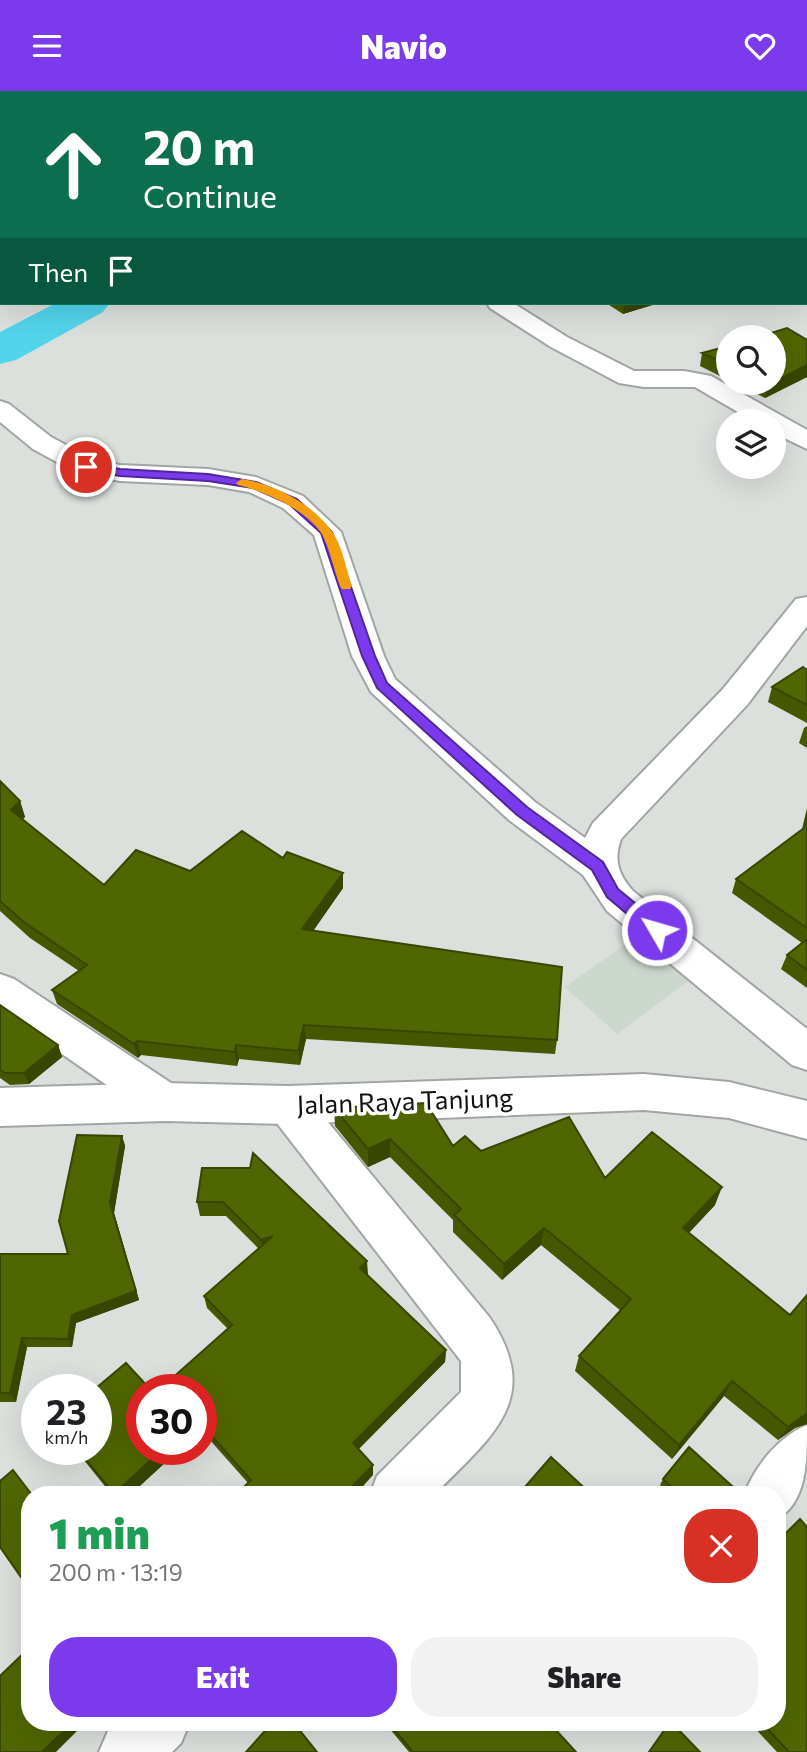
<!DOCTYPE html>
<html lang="en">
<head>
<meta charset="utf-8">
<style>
  :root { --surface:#fff; --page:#f2f2f2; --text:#202124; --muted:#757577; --accent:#7c3aed }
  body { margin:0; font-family:Commissioner,sans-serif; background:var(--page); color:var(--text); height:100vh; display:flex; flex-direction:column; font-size:26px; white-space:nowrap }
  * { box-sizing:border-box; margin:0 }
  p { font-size:23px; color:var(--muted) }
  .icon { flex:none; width:38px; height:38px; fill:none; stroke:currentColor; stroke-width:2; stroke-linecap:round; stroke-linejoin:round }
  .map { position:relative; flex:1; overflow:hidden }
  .side { position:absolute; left:21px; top:1395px; width:765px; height:245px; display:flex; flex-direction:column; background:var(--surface); border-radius:28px; box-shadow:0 7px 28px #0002 }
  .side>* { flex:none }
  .banner { position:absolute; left:0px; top:0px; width:808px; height:214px; box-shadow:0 7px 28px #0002; background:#0b6e4f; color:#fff; overflow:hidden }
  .buttons { position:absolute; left:716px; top:234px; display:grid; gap:14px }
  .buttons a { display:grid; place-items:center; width:70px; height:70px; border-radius:50%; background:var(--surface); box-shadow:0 7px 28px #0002; font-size:35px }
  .speed { position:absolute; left:21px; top:1283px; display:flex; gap:14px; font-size:35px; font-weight:700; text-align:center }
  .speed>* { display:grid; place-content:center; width:91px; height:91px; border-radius:50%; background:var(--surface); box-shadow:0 7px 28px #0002; line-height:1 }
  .speed small { font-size:18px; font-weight:400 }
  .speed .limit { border:10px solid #d22; background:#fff; color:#111 }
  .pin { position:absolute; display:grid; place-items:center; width:60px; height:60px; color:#fff; margin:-30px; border:4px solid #fff; border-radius:50%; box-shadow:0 2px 7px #0007 }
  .me { position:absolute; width:77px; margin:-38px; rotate:308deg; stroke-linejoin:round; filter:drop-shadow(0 0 5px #0008) }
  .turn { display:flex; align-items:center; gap:24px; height:147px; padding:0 28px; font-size:32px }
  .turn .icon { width:91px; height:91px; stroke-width:2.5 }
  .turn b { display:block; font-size:49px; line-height:60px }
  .then { display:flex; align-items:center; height:66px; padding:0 28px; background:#0003; gap:14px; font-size:26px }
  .round { display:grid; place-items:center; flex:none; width:74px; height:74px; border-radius:28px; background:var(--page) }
  .head { display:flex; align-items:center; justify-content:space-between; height:119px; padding:0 28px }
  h1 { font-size:42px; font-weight:800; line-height:52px; color:#1e9e55 }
  .action { display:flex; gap:14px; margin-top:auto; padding:14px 28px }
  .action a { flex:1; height:80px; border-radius:28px; background:var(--accent); color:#fff; font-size:28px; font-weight:800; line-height:80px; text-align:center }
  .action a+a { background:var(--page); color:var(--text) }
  header { display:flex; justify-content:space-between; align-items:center; height:91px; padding:0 28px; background:var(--accent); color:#fff; font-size:32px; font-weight:800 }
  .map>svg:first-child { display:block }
  .built { fill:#ccd7ce }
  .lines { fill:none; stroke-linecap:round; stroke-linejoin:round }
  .river { fill:#52d4eb; fill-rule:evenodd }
  .street-casing { stroke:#a1a6a2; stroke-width:4 }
  .primary-casing { stroke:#a1a6a2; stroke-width:4 }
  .street { fill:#fff; fill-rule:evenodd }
  .primary { fill:#fff; fill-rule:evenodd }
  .wall { fill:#455800 }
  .shaded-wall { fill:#384700 }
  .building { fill:#506600; stroke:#384700; stroke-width:2 }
  .route { fill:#7c3aed; stroke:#51269a; stroke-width:2 }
  .slow { fill:#f59e0b }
  .labels { text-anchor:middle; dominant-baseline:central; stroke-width:7; stroke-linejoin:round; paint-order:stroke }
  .street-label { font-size:26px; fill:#101110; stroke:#fff }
</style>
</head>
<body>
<header><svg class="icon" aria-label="menu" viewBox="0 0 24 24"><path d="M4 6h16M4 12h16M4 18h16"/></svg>Navio<svg class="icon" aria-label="heart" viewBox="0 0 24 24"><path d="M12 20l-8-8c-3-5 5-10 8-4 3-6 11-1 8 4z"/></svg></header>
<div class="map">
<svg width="807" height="1661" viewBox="0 0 807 1661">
  <rect width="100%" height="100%" fill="#dbe0dc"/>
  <path class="built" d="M651 835 704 879 617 943 565 896Z"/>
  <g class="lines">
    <path class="river" d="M572 0H612L571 2Z
      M56 212H110L103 221 16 269 0 273V241Z"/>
    <defs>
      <path id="street" d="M487 212H513L567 246 634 280H684L711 285 807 339V358L774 342V331H755L695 296H644L619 292 551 256 490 217Z
        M0 310 9 313 51 346 94 369 120 374 208 378 256 386 303 405 341 441 384 565 395 588 535 711 585 747 593 732 723 598 796 508 807 506V535L747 614 621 748C613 770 619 784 633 800L807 938V979L792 974 607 820 583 784 509 729 371 601 352 565 314 444 283 417 249 401 208 394 120 390 77 382 33 358 0 331Z
        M0 883 14 888 180 998 187 1011 180 1024 165 1030 150 1024 0 920Z
        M288 995 303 1001 490 1227C545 1310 489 1347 434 1404H370L377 1385 461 1301V1270L273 1027 266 1014 273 1001Z
        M807 1334C807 1371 807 1411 777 1428V1404H744C755 1375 778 1346 807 1334Z
        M117 1631H190L181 1652 172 1661H99L108 1640Z"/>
      <path id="primary" d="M644 983 729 991 807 1010V1048L729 1027 644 1019 288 1033 165 1030 0 1035V997L165 992 288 995Z"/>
    </defs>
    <use href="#street" class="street-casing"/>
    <use href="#primary" class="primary-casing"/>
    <use href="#street" class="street"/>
    <use href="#primary" class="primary"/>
  </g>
  <path class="wall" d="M606 212H659L623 223Z
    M787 237 807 249V286L765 307 735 292H774V247H755Z
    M728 255V289L700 275 702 262Z
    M807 579V632L768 611 772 596Z
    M807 635V657L799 652 804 637Z
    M0 690 20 710 25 726 23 728 104 794 283 767 343 797 313 840 557 949 555 963 306 948 300 974 239 968 237 975 141 964 138 967 57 913 52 899 79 880 30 847 0 820Z
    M807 717V897L781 878 787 864 802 852 732 802 736 788 802 738Z
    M0 914 58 954 62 966 29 993 10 994 0 987Z
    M334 1017 453 1055 605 1087 715 1114 689 1142 790 1224 807 1204V1333L795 1337 778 1349 724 1305 672 1368 575 1280 579 1265 621 1220 541 1154 502 1189 453 1141V1129L390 1066 368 1076 335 1035Z
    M122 1045 125 1055 114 1122 139 1209 76 1232 72 1256H27L16 1311H0V1163H68Z
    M202 1077 368 1183 367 1184 446 1259 445 1271 358 1358 373 1374V1384L248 1392 201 1339V1298L228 1238 207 1217 204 1205 259 1158 226 1125H200L197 1111Z
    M75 1358H180L130 1404H112Z
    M663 1388 728 1404H671L660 1394Z
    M384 1631H559L554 1637 576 1661H409Z
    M749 1631H777L807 1661H777Z"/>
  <path class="shaded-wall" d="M630 212H659L623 223 624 214Z
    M807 274V286L765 307 768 293 774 292V291Z
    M20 710 25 726 16 734 11 719Z
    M343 782V797L304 853 302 838Z
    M304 934 306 948 300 974 298 960Z
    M137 950 141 964 138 967 134 953Z
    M58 954 62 966 29 993 24 982Z
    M236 954 239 968 237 975 235 961Z
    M122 1045 125 1055 114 1122 139 1209 76 1232 72 1256 68 1248 72 1224 110 1112Z
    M390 1048V1066L368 1076V1058Z
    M722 1096 715 1114 677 1154 683 1137Z
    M544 1137 541 1154 502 1189 504 1173Z
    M273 1145 263 1163 261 1149Z
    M367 1170 368 1183 361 1190 360 1177Z
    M22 1247 27 1256 16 1311 10 1302Z
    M446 1259 445 1271 354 1363 353 1352Z
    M732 1290 724 1305 672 1368 679 1354Z
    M807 1322V1333L795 1337 778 1349 788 1336Z
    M163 1358H180L130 1404H114Z
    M373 1374V1384L355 1404H344Z
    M73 1631H86L56 1661H42Z"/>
  <path class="building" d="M704 0H807V168V2H698Z
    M787 237 807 249V274L774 291V247H755Z
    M728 255V274L702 262Z
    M803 576 807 579V614L772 596Z
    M0 690 20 710 11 719 104 794 136 759 190 780 242 740 283 767 287 761 343 782 302 838 562 876 557 949 304 934 298 960 236 954 235 961 137 950 134 953 52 899 87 874 25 832 0 810Z
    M807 724V837L736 788 804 737Z
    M807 848V879L787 864Z
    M0 914 58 954 24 982H5L0 979Z
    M426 1012 453 1055 465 1045 481 1060 569 1026 605 1087 652 1041 722 1096 683 1137 790 1224 807 1204V1322L788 1336 732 1290 679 1354 579 1265 631 1208 544 1137 504 1173 454 1124 461 1118 390 1048 368 1058 334 1017Z
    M77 1044 122 1045 110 1112 136 1200 72 1224 68 1248 22 1247 10 1302H0V1163H68L59 1130Z
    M253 1062 367 1170 360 1177 446 1259 353 1352 373 1374 344 1404H236L251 1389 201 1333V1298H160L232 1234 204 1205 273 1145 261 1149 223 1111H197L202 1077H250Z
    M126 1272 150 1298H142V1358H163L114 1403 77 1358H96V1298H95Z
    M689 1356 733 1396 727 1404H680L663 1388Z
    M551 1366 592 1404H518Z
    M13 1379 32 1404H30V1499L0 1456V1390Z
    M800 1428 807 1436V1661H789L761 1631H777V1451Z
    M30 1556V1631H73L42 1661H0V1585Z
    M273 1631H293L317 1661H246Z
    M388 1631H558L554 1637 576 1661H413Z
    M670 1631H671L700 1661H649Z"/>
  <path class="route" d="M86 372 120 378 208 383 256 391 297 408 332 441 375 565 387 592 527 716 603 771 618 798 663 835 665 839 663 844H652L607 806 592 779 517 724 377 597 362 565 321 442 289 413 253 397 208 390 120 385 83 378V373Z"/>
  <path class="slow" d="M242 388C274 393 311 412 331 439 342 453 346 478 352 495L350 498H342L340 495C334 479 330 458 322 443 307 419 264 400 238 394L236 392Z"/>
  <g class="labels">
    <g class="street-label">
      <text transform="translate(405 1009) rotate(-2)">Jalan Raya Tanjung</text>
    </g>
  </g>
</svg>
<div class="buttons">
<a><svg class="icon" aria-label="search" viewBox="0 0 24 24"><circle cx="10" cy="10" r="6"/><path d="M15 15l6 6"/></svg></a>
<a><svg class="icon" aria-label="layers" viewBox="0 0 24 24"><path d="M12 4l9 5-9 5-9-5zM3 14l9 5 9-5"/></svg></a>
</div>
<div class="speed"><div>23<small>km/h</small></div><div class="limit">30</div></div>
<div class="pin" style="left:86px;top:376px;background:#d93025"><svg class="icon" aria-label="arrive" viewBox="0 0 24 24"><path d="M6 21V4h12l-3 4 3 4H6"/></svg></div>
<svg class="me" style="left:657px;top:839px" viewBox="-20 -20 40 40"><circle r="17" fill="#7c3aed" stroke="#fff" stroke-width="3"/><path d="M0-11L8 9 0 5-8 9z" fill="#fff"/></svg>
<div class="banner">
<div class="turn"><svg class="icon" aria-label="ahead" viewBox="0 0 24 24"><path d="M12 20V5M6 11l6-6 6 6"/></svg><div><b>20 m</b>Continue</div></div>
<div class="then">Then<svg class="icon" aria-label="arrive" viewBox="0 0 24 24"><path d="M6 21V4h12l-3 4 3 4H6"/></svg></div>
</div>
<section class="side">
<div class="head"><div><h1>1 min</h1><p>200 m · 13:19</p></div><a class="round" style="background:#d93025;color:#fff"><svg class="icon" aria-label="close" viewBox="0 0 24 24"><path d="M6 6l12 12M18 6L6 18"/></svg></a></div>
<div class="action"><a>Exit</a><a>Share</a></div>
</section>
</div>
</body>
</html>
